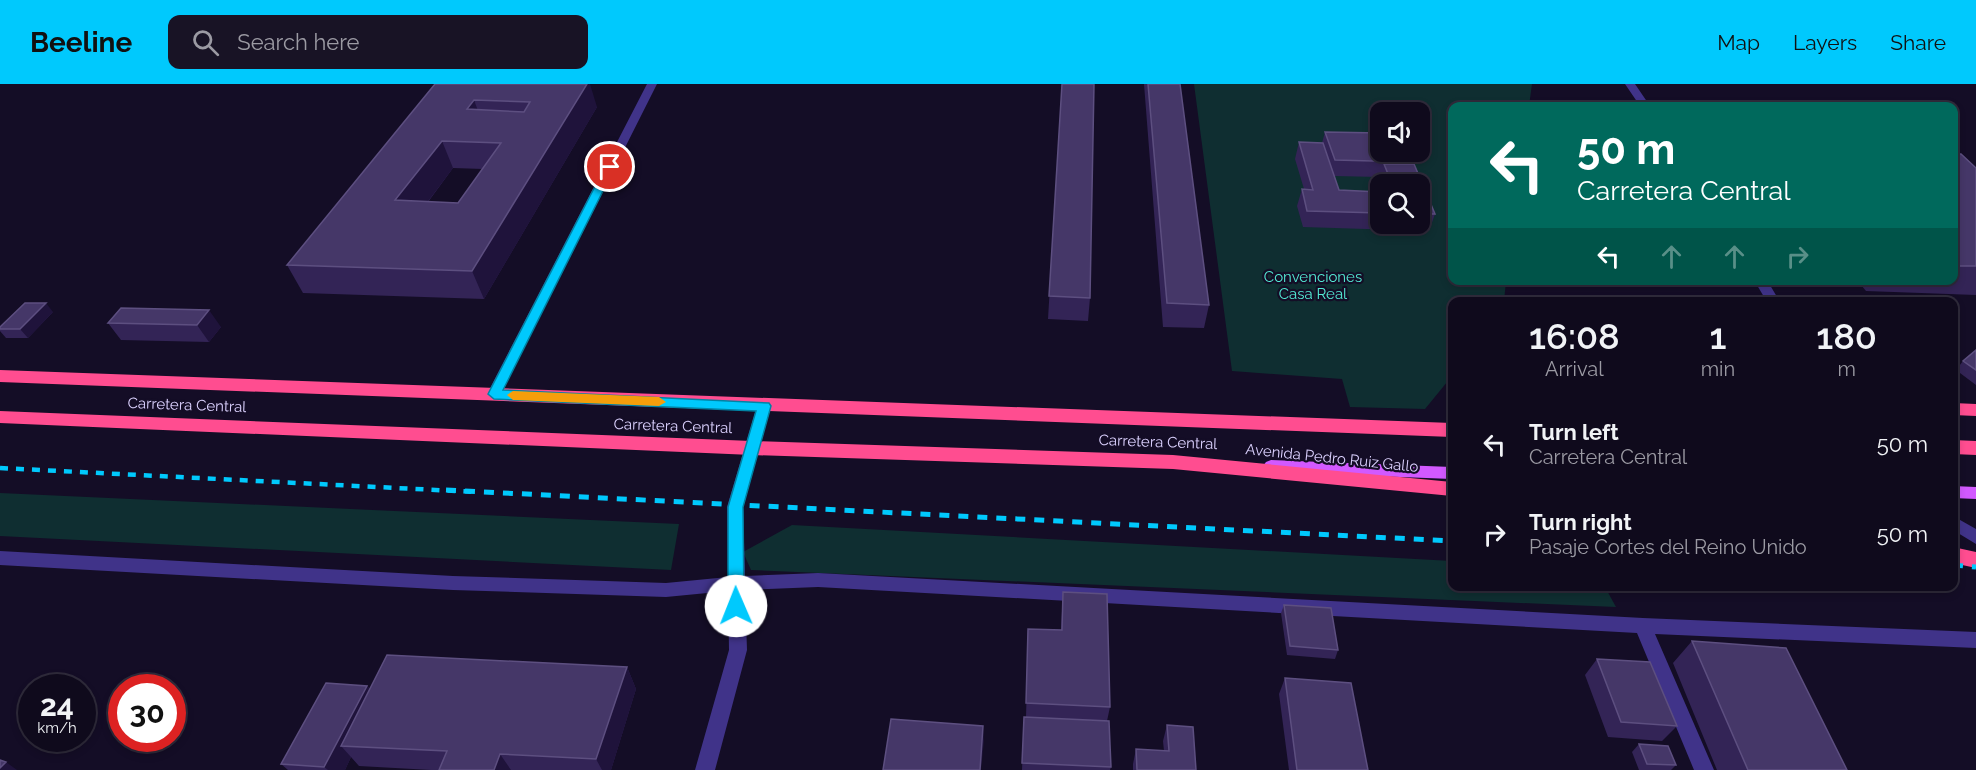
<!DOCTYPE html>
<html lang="en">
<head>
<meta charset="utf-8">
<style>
  :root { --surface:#0f0a1c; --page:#181325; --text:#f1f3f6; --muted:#9b9aa3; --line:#2f2b3b; --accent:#00c9fd }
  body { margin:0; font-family:Raleway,sans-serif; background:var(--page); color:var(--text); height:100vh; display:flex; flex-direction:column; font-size:22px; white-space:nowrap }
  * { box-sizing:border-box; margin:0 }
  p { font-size:20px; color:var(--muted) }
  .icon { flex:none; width:33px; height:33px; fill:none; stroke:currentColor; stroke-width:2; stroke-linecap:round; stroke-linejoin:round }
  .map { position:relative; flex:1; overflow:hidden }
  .side { position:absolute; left:1448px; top:213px; width:510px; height:294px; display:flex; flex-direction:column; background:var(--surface); border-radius:12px; box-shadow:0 3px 9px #0003,0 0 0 2px var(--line) }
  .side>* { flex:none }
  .banner { position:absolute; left:1448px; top:18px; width:510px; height:183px; border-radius:12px; box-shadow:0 3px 9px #0003,0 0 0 2px var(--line); background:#00695c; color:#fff; overflow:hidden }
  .buttons { position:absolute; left:1370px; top:18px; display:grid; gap:12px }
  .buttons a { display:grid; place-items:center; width:60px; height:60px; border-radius:12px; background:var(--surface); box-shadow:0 3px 9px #0003,0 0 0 2px var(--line); font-size:30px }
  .speed { position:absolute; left:18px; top:590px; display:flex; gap:12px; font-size:30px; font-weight:700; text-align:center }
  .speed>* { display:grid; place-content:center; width:78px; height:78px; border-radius:50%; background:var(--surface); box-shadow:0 3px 9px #0003,0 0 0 2px var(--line); line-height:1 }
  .speed small { font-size:15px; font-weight:400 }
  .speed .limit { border:9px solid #d22; background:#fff; color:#111 }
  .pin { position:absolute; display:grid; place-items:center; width:51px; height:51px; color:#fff; margin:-26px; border:3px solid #fff; border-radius:50%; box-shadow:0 2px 6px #0007 }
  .me { position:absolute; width:66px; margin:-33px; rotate:359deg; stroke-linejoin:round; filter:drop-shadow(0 0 4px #0008) }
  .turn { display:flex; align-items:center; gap:21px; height:126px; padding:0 30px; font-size:27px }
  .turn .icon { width:78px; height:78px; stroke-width:2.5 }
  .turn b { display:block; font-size:42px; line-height:51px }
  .lanes { display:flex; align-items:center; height:57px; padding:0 30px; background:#0003; justify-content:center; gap:30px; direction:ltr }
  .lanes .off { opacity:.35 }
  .eta { display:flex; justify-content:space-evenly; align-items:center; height:102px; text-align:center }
  .eta b { font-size:36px; font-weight:600; line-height:42px }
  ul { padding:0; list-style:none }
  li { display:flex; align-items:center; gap:18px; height:90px; padding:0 30px }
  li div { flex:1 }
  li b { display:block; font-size:22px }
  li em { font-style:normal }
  header { display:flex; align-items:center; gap:36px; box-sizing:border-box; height:84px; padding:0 30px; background:var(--accent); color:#111 }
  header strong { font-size:28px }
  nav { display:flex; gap:33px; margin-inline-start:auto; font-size:21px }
  .search { width:420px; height:54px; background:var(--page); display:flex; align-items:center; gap:15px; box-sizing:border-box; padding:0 21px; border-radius:12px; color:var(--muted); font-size:22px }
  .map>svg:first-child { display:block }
  .green { fill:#0f2e31; fill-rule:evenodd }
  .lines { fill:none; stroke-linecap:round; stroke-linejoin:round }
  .minor { fill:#403389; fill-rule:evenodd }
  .major { fill:#d259ff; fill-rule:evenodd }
  .highway { fill:#ff4d90; fill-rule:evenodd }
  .rail-far1 { stroke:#00c9fd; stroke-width:4.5; stroke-dasharray:8 8; stroke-linecap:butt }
  .rail { stroke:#00c9fd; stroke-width:5; stroke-dasharray:10 9; stroke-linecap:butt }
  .wall { fill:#332456; fill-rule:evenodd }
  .shaded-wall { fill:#1f133b }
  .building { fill:#453768; stroke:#5d4f80; stroke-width:1.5; fill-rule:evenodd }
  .route { fill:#00c9fd; stroke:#0083a4; stroke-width:1.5 }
  .slow { fill:#f59e0b }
  .labels { text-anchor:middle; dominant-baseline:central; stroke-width:4.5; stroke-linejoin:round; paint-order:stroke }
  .park-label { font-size:15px; fill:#53ead4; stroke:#140d26 }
  .street-label { font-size:15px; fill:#dcd2ff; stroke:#140d26 }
</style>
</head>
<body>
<header>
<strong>Beeline</strong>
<div class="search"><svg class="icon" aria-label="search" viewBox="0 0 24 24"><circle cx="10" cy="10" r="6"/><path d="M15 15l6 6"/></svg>Search here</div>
<nav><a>Map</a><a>Layers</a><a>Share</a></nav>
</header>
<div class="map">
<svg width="1976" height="686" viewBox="0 0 1976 686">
  <rect width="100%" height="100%" fill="#140d26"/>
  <path class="green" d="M1194 0H1532L1529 22H1452V196L1506 197 1504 217 1452 218V292L1425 325 1350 323 1342 295 1232 287ZM1380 28H1419V68H1380ZM1380 100H1419V140H1380Z
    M0 409 679 440 671 486 0 452Z
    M792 441 1452 477V502L1605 503 1616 523 751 486 743 468Z"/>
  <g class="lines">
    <path class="minor" d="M647 0H657L501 310 494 315 489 314 487 310Z
      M1625 0H1635L1650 22H1640Z
      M1754 196H1767L1780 218H1767Z
      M764 317 771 322 743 423 745 492 818 489 1643 534 1976 548V564L1655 550 1714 686H1694L1637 549 818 503 745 506 747 566 715 686H695L729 566 728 507 666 513 453 506 0 481V467L453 492 666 499 728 493 727 423 757 322Z
      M1953 432 1976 445V460L1953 446Z"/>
    <path class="major" d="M1271 376 1452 383V395L1271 388 1266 386 1263 382 1266 378Z
      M1953 402 1976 403V415L1953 414Z"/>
    <path class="highway" d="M0 286 1452 339V353L0 298Z
      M1953 319 1976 320V332L1953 331Z
      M0 327 752 357 1173 371 1452 398V412L1173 385 752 371 0 339Z
      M1953 356 1976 357V371L1953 370Z
      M1953 463 1976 468V484L1953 479Z"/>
    <path class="rail-far1" d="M0 384 476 408"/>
    <path class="rail" d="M446 406 1452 457
      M1953 481 1976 483"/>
  </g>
  <path class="wall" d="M435 0 597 23 484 215 303 209 287 181ZM453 84 483 85 458 119 428 118Z
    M1062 0 1090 214 1088 237 1048 235Z
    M1144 0H1180L1209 221 1204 244 1163 243Z
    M1325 48 1411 78 1410 80 1435 130 1429 147 1303 143 1297 122 1302 105H1304L1295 75 1299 58 1322 59ZM1334 92 1380 93 1379 96 1381 100H1419V140H1380V108L1339 106Z
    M1953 70 1976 84V211L1866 207 1857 196H1953Z
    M1579 212 1606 218H1576Z
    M121 224 221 243 209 258 121 256 108 239Z
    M53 228 28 254H6L0 247V243Z
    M1976 266V301L1956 286 1963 277Z
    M1063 508 1110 623 1107 637 1111 683 1110 686H1022L1024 633H1026L1028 561 1061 546Z
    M1284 521 1338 566 1335 575 1287 571 1281 529Z
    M1692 557 1847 686H1717L1673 579Z
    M1597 575 1677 642 1662 657 1608 653 1585 591Z
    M627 583 636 605 611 686H431L359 682 351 673 345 686H288L281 680 367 602 370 605Z
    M1285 594 1368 686H1289L1279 610Z
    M1167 641 1196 686H1133V680L1136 665 1164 667 1163 657Z
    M1639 660 1676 681 1671 686H1639L1632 668Z"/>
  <path class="shaded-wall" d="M587 0H590L597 23 484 215 472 187Z
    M474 16 484 43 467 25Z
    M442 57 453 84 408 144 395 116Z
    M46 219 53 228 28 254 20 245Z
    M209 226 221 243 209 258 197 241Z
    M627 583 636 605 611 686H602L596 675Z
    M367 602 380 618 341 662 351 673 345 686H328L324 683Z
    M983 642 984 657 981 686H980Z
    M500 670 511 686H494Z
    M6 678 17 686H0V684Z"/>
  <path class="building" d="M435 0H587L472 187 287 181ZM474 16 530 18 524 28 467 25ZM442 57 501 59 458 119 395 116Z
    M1062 0H1094L1090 214 1049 212Z
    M1148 0H1180L1209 221 1167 219Z
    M1325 48 1380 49V68H1406L1411 78 1335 76Z
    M1299 58 1323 59 1339 106 1380 108V129L1307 127 1302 105 1313 106Z
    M1953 70H1961L1976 84V182H1953Z
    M1384 80H1414L1435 130H1419V100H1392Z
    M1579 212 1604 213 1606 218H1582Z
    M1623 214 1701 217V218H1625Z
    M25 219H46L20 245H0V243Z
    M121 224 209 226 197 241 108 239Z
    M1976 266V286L1963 277Z
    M1063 508 1107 510 1110 623 1026 619 1028 545 1062 546Z
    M1284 521 1331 524 1338 566 1290 562Z
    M1692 557 1786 564 1847 686H1748Z
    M387 571 627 583 596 675 500 670 494 686H439L447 667 341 662Z
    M1597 575 1650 578 1677 642 1621 638Z
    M1285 594 1351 599 1368 686H1297Z
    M326 599 367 602 324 683 281 680Z
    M1024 633 1109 637 1111 683 1022 679Z
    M891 635 983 642 980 686H883Z
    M1167 641 1193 643 1196 686H1137L1136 665 1169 667Z
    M1639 660 1668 662 1676 681 1647 680Z
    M0 676 6 678 0 684Z"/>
  <path class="route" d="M610 80 615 83 503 306 769 319 771 322 743 423 744 522 742 526 736 528 730 526 728 522V423L756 327 494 315 488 310 605 83Z"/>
  <path class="slow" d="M513 307 659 313 666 318 659 322 513 316 507 311Z"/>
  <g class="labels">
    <g class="park-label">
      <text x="1313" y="193">Convenciones<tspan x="1313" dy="17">Casa Real</tspan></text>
    </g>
    <g class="street-label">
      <text transform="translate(187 321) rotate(2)">Carretera Central</text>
      <text transform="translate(673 342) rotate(2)">Carretera Central</text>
      <text transform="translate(1158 358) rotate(2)">Carretera Central</text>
      <text transform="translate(1332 374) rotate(6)">Avenida Pedro Ruiz Gallo</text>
    </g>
  </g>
</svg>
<div class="buttons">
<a><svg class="icon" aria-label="sound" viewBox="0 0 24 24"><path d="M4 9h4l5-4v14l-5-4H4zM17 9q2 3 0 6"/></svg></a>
<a><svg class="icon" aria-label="search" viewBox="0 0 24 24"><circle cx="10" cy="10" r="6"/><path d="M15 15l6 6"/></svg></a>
</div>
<div class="speed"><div>24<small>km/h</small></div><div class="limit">30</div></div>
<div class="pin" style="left:610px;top:83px;background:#d93025"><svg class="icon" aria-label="arrive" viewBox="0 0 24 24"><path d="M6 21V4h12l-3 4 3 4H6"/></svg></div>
<svg class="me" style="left:736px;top:522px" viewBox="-20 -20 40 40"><circle r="19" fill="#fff"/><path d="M0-13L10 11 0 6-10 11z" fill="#00c9fd"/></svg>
<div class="banner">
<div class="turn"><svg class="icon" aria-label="left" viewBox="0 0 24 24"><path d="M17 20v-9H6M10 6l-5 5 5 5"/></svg><div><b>50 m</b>Carretera Central</div></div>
<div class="lanes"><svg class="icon" aria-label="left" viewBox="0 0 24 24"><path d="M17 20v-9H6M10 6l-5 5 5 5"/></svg><svg class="icon off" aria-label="ahead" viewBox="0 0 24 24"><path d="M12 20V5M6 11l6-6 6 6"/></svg><svg class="icon off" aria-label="ahead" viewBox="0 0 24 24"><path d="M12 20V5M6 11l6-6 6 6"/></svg><svg class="icon off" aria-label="right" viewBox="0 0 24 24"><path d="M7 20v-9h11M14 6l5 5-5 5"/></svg></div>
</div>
<section class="side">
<div class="eta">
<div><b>16:08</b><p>Arrival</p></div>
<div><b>1</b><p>min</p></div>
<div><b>180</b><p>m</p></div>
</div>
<ul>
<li><svg class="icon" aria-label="left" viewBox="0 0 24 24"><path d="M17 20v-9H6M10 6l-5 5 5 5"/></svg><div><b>Turn left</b><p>Carretera Central</p></div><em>50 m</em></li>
<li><svg class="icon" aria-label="right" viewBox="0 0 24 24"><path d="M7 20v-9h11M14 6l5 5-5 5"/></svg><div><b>Turn right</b><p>Pasaje Cortes del Reino Unido</p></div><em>50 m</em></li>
</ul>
</section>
</div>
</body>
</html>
